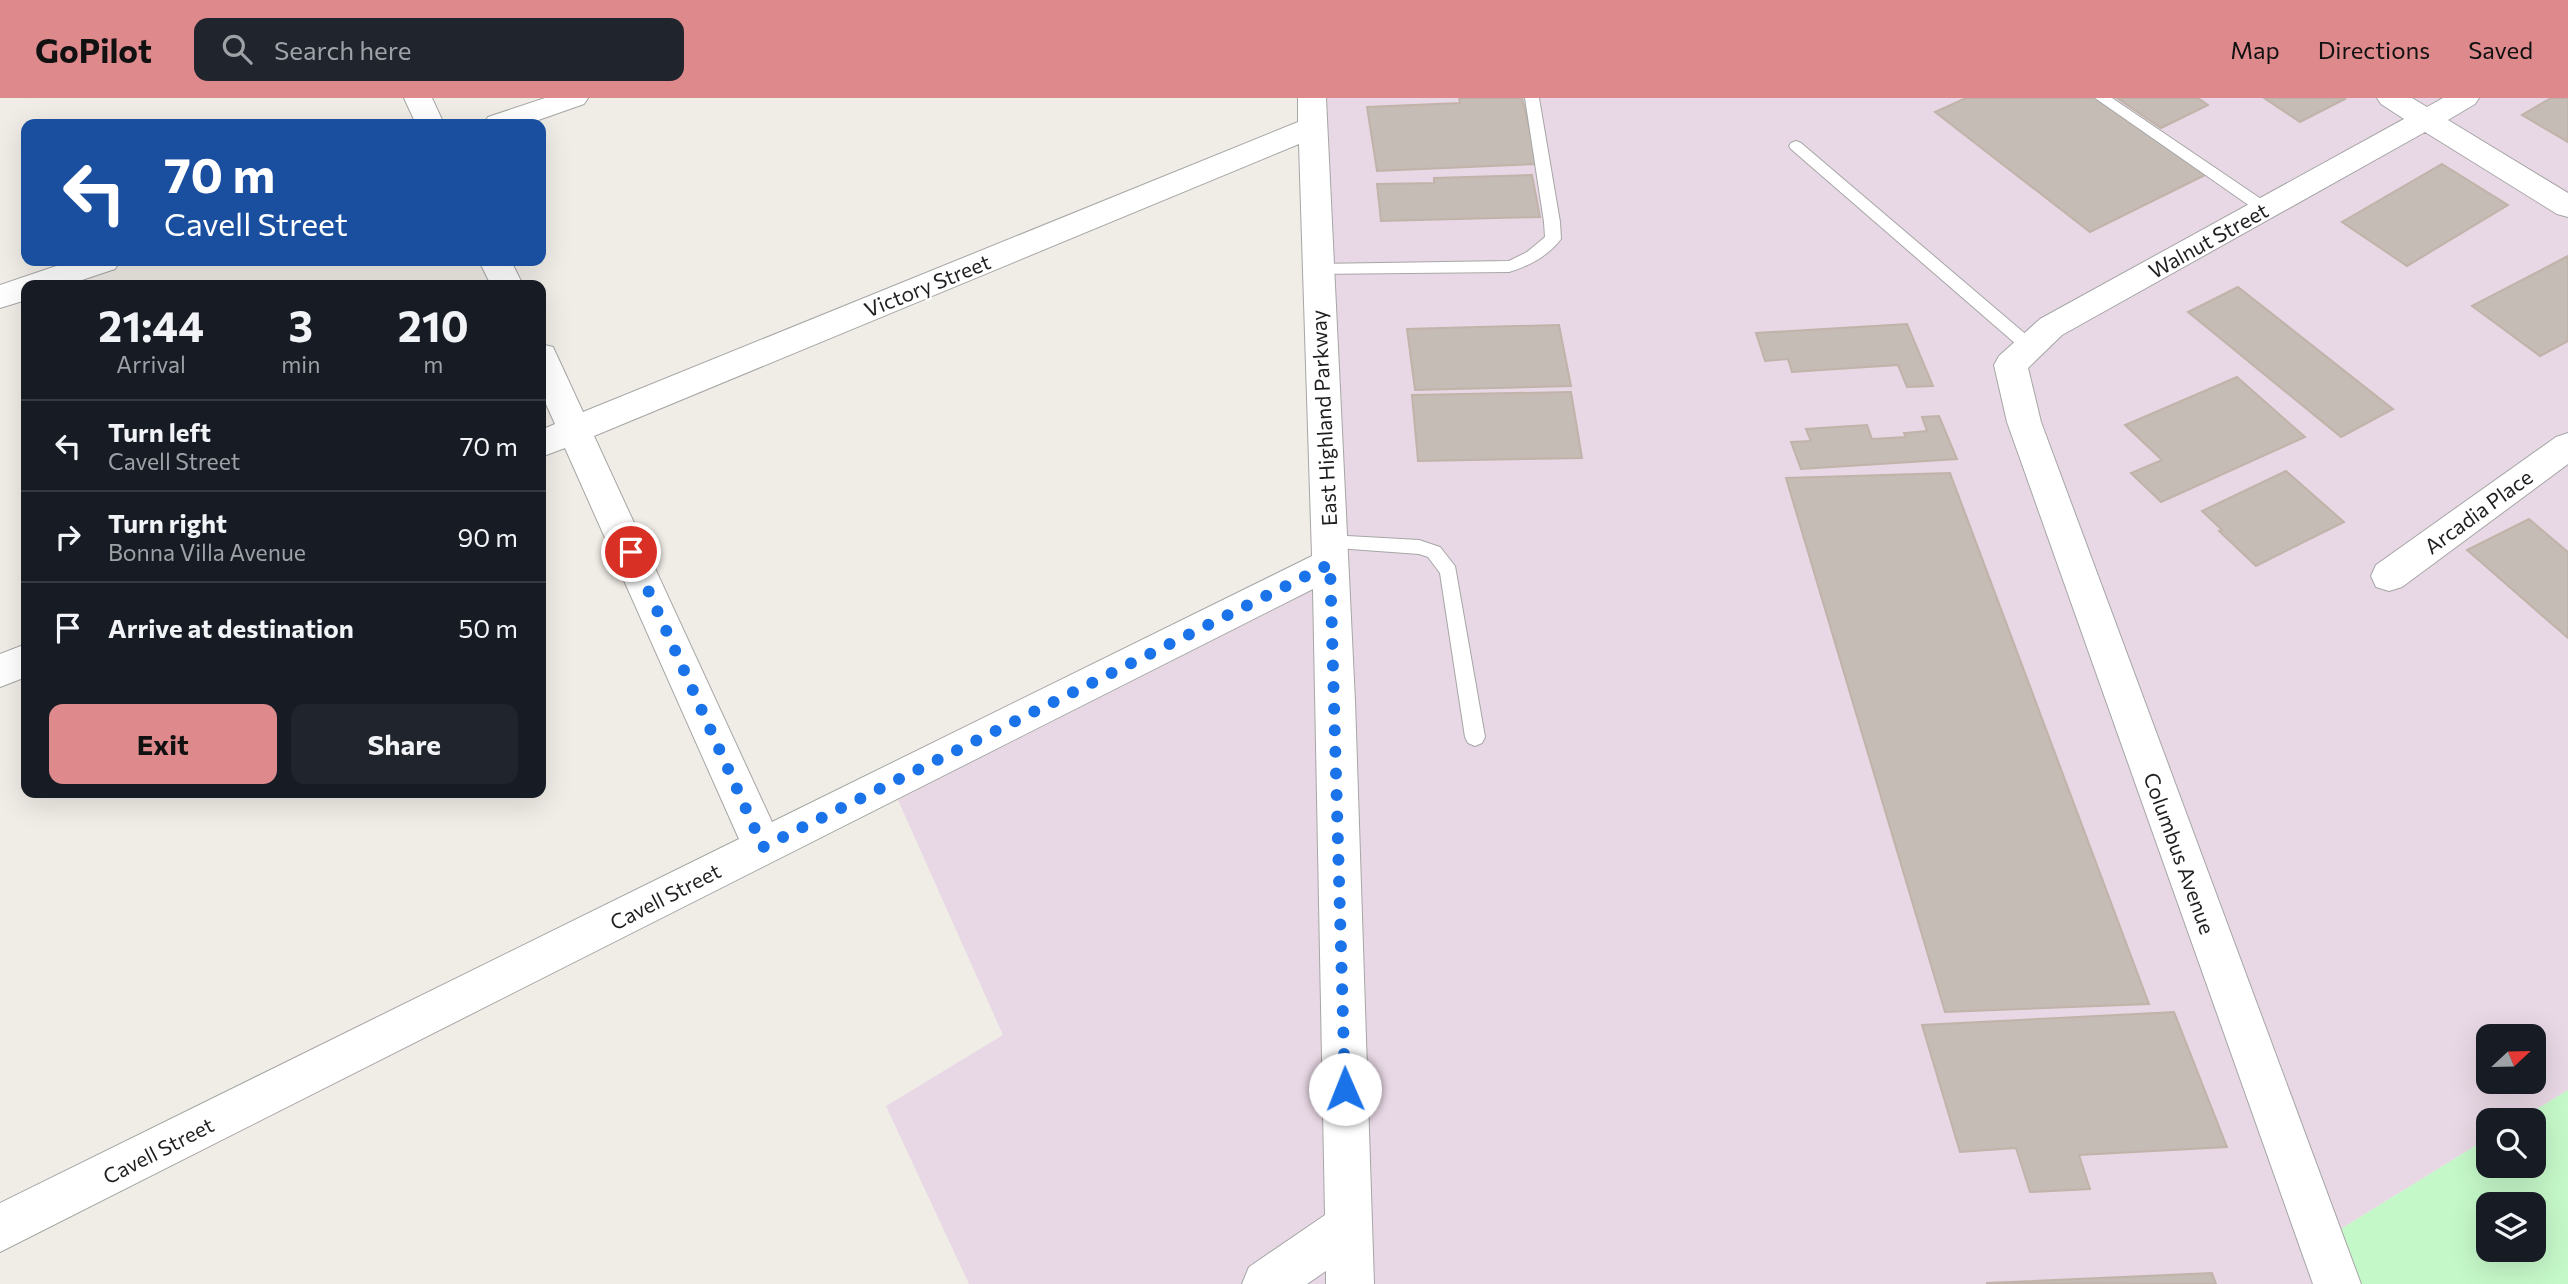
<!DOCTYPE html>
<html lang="en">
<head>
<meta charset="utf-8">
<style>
  :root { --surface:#171b24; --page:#20242c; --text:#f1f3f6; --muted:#9ea1a6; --line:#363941; --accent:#de898b }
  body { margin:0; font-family:Commissioner,sans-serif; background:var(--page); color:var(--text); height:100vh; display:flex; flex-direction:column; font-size:26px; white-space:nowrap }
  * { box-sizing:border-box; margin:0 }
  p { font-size:23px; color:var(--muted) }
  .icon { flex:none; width:38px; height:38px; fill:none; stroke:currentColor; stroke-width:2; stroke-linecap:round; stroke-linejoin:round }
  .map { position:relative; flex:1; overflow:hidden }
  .details { position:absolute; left:21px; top:182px; width:525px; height:518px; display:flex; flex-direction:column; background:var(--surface); border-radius:14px; box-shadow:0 7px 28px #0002 }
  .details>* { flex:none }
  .hud { position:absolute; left:21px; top:21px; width:525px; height:147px; border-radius:14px; box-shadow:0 7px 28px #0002; background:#1a4fa0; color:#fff; overflow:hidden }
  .needle { width:46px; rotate:68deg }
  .fabs { position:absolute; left:2476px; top:926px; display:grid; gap:14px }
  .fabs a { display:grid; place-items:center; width:70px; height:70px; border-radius:14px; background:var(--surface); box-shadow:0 7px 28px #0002; font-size:35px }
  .pin { position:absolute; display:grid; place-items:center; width:60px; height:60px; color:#fff; margin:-30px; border:4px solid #fff; border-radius:50%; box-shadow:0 2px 7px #0007 }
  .me { position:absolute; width:77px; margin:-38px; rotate:359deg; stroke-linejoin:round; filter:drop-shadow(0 0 5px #0008) }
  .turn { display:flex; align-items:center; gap:24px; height:147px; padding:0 28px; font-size:32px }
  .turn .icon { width:91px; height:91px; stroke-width:2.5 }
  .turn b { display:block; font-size:49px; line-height:60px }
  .eta { display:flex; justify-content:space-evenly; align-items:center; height:119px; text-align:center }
  .eta b { font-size:42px; font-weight:700; line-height:49px }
  .action { display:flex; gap:14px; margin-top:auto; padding:14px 28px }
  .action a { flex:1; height:80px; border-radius:14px; background:var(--accent); color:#111; font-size:28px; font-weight:700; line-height:80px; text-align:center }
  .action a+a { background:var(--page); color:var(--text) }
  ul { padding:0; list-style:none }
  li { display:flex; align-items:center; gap:21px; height:91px; padding:0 28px; border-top:2px solid var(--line) }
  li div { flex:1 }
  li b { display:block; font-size:26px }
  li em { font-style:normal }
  header { display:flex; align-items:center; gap:42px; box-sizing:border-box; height:98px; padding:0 35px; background:var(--accent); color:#111 }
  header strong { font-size:33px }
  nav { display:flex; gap:38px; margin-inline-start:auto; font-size:24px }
  .search { width:490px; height:63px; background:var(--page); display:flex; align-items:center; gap:18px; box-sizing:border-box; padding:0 24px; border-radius:14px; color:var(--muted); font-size:26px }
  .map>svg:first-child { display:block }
  .industrial { fill:#e8d8e5; fill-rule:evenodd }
  .park { fill:#c5f8c9; fill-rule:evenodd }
  .building { fill:#c4bcb5; stroke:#c1b3a9; stroke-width:2 }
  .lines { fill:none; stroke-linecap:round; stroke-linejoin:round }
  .lane-casing { stroke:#a6a6a6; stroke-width:2 }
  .street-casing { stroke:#a6a6a6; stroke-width:2 }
  .lane { fill:#fff; fill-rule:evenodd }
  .street { fill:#fff; fill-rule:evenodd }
  .route { stroke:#1a73e8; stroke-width:12; stroke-dasharray:0 21.6 }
  .labels { text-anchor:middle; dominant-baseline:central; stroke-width:5; stroke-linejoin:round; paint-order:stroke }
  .street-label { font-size:21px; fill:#1f1f1f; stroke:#fff }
</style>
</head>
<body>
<header>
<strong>GoPilot</strong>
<div class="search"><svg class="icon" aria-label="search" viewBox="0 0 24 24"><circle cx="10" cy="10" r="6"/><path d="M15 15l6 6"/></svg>Search here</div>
<nav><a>Map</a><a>Directions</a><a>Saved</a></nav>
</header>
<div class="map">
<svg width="2568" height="1186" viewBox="0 0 2568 1186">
  <rect width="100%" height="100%" fill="#f0ece6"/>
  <path class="industrial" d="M1312 0H2568V992L2519 1022H2488V1040L2336 1134 2355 1186H969L886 1008 1003 937 898 702 1326 485ZM2488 938H2534V984H2488Z"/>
  <path class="park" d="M2568 992V1186H2355L2336 1134 2488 1040V1068H2534V1022H2519ZM2488 1106H2534V1152H2488Z"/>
  <path class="building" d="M1459 0H1522L1538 66 1377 73 1367 9 1460 5Z
    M1966 0H2097L2205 77 2090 134 1935 14Z
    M2117 0H2198L2208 7 2161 30Z
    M2264 0H2343L2345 1 2300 24Z
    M2551 0H2568V44L2522 17Z
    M2442 66 2508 107 2407 168 2342 124Z
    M1532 77 1540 119 1381 123 1377 86 1434 85V80Z
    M2568 158V243L2540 258 2472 208Z
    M2238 189 2393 311 2341 339 2188 214Z
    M1907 226 1933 288 1907 289 1898 267 1792 274 1788 261 1765 263 1756 235Z
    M1559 227 1571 288 1415 292 1407 231Z
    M2237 279 2305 339 2161 404 2131 375 2162 362 2125 327Z
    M1571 294 1582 360 1418 363 1412 297Z
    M1939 318 1957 361 1801 371 1791 344 1811 343 1806 331 1867 327 1872 341 1906 339 1904 335 1927 333 1922 319Z
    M2286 373 2344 424 2256 468 2219 433 2222 432 2202 413Z
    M1950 375 2149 906 1945 914 1786 380Z
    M2529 421 2568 454V540L2467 452Z
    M2174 914 2227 1049 2079 1057 2090 1091 2030 1094 2016 1050 1960 1054 1922 927Z
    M2212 1175 2216 1186 1986 1185Z"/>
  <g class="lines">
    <defs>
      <path id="lane" d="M1525 0H1539L1560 124 1561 141C1548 158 1529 168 1509 174L1311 176 1309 172 1311 168 1317 166 1509 163 1527 154 1545 139 1544 124Z
        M2095 0H2112L2270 107 2273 111 2270 115H2260Z
        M1796 43 1801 45 2036 245 2038 249 2036 253H2024L1791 51 1789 48 1791 45Z
        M1329 437 1419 442 1440 449 1455 468 1485 639 1482 645 1475 648 1468 645 1465 639 1440 475 1428 459 1419 456 1323 449 1320 444 1323 439Z"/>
      <path id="street" d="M404 0H432L444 26H416Z
        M545 0H588L584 6 527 26H483L488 19Z
        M1298 0H1326L1355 603 1374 1186H1326V1173L1307 1186H1242L1249 1169 1325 1117 1313 491 0 1154V1105L739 741 565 350 541 359V332L555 326 541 295V246L553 249 583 314 1298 24ZM1299 46 1312 458 772 724 594 338Z
        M2377 0H2412L2427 9 2443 0H2479L2475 6 2448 22 2568 95V119L2557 116 2425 34 2062 237 2028 270 2041 324 2361 1186H2313L2007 324 1994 267 1999 258 2040 221 2404 21 2381 6Z
        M71 163H120L115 171 67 187H26V202L0 210V187Z
        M479 163H511L523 187H491Z
        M2568 335V366L2402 489 2389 493 2376 489 2371 478 2376 467 2556 339Z
        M26 546V579L0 589V556Z"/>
    </defs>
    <use href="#lane" class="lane-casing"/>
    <use href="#street" class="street-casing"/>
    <use href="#lane" class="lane"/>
    <use href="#street" class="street"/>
  </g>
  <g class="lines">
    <path class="route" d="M631 454 763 749 1330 466 1345 991"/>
  </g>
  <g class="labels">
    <g class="street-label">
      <text transform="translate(2208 142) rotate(-29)">Walnut Street</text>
      <text transform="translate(927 187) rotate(-22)">Victory Street</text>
      <text transform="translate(1323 320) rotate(-93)">East Highland Parkway</text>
      <text transform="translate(2478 413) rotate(-36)">Arcadia Place</text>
      <text transform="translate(2180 755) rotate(70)">Columbus Avenue</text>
      <text transform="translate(665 798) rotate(-27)">Cavell Street</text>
      <text transform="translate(158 1052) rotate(-27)">Cavell Street</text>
    </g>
  </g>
</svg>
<div class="fabs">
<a><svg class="needle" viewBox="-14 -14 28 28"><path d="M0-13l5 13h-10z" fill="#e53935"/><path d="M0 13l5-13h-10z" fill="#9ea1a6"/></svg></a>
<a><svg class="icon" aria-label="search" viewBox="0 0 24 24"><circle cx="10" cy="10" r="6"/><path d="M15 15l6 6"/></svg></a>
<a><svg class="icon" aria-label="layers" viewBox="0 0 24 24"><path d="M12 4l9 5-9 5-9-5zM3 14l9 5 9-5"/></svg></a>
</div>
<div class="pin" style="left:631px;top:454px;background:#d93025"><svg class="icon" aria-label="arrive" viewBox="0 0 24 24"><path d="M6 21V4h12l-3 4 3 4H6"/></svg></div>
<svg class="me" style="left:1345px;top:991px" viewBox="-20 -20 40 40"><circle r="19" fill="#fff"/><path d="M0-13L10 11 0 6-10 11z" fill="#1a73e8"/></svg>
<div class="hud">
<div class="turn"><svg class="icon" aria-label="left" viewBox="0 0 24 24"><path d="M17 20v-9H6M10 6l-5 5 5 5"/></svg><div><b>70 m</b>Cavell Street</div></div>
</div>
<section class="details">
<div class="eta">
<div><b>21:44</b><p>Arrival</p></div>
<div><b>3</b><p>min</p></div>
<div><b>210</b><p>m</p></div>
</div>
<ul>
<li><svg class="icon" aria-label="left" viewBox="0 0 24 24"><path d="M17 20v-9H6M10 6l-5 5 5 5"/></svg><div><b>Turn left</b><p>Cavell Street</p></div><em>70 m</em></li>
<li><svg class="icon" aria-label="right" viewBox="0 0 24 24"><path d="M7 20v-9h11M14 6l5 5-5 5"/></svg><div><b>Turn right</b><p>Bonna Villa Avenue</p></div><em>90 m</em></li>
<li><svg class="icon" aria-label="arrive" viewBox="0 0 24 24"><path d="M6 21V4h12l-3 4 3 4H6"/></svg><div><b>Arrive at destination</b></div><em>50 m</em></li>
</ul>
<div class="action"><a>Exit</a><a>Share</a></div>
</section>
</div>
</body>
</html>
